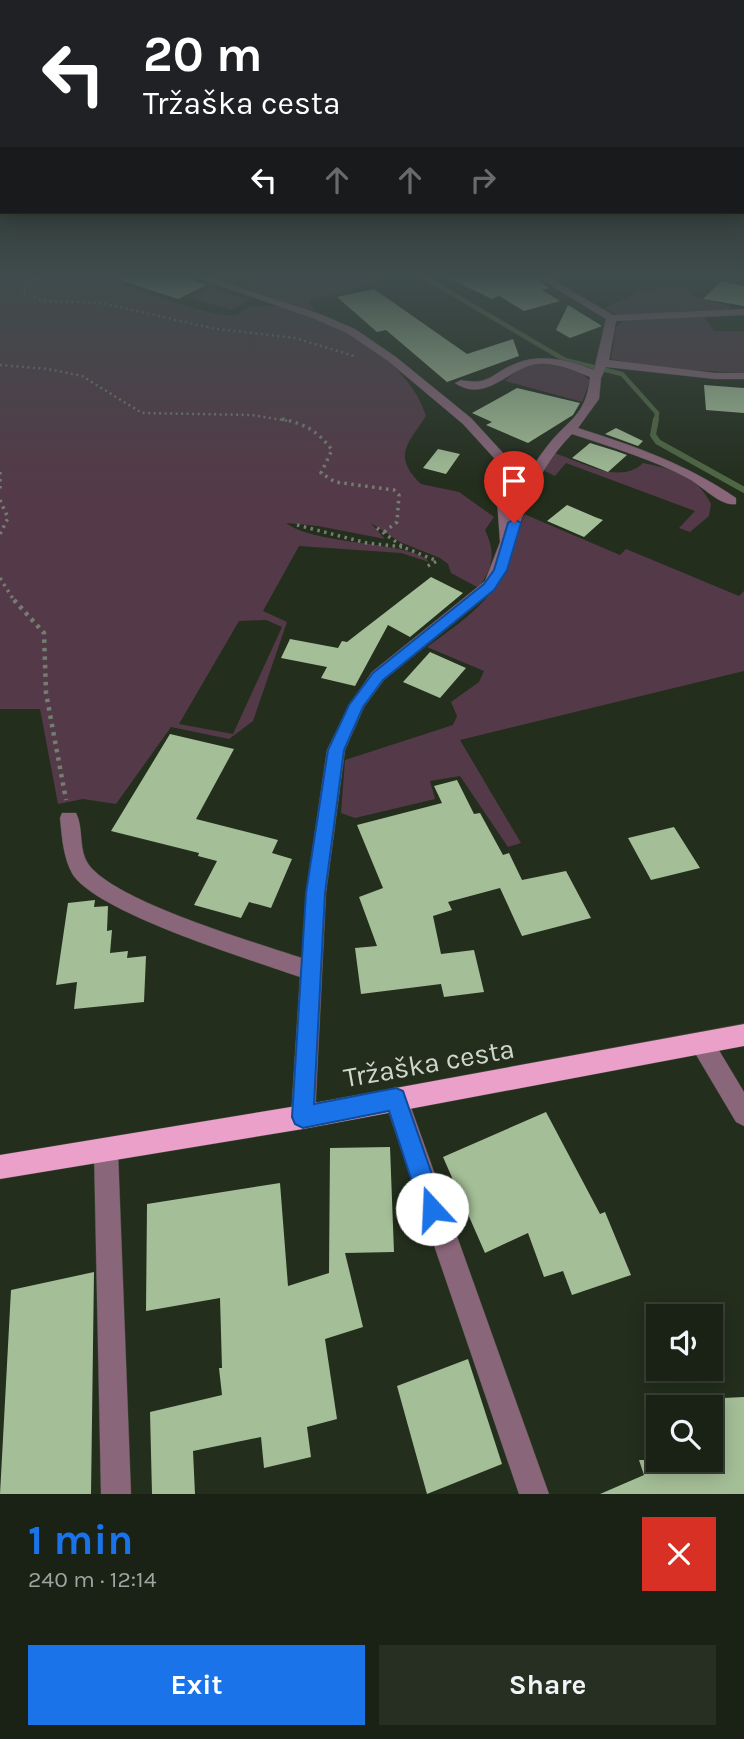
<!DOCTYPE html>
<html lang="en">
<head>
<meta charset="utf-8">
<style>
  :root { --surface:#1a2216; --page:#272f23; --text:#f1f3f6; --muted:#9fa4a1; --line:#383f35; --accent:#1a73e8 }
  body { margin:0; font-family:Karla,sans-serif; background:var(--page); color:var(--text); height:100vh; display:flex; flex-direction:column; font-size:26px; white-space:nowrap }
  * { box-sizing:border-box; margin:0 }
  p { font-size:23px; color:var(--muted) }
  .icon { flex:none; width:38px; height:38px; fill:none; stroke:currentColor; stroke-width:2; stroke-linecap:round; stroke-linejoin:round }
  .map { position:relative; height:1494px; overflow:hidden }
  .panel { display:flex; flex-direction:column; background:var(--surface); flex:1 }
  .panel>* { flex:none }
  .hud { position:absolute; left:0px; top:0px; width:746px; height:214px; box-shadow:0 4px 18px #0003,0 0 0 2px var(--line); background:#202124; color:#fff; overflow:hidden }
  .buttons { position:absolute; left:646px; top:1304px; display:grid; gap:14px }
  .buttons a { display:grid; place-items:center; width:77px; height:77px; border-radius:0px; background:var(--surface); box-shadow:0 4px 18px #0003,0 0 0 2px var(--line); font-size:35px }
  .pin { position:absolute; display:grid; place-items:center; width:60px; height:60px; color:#fff; margin:-72px -30px; border-radius:50% 50% 50% 0; rotate:-45deg; box-shadow:0 0 7px #0007 }
  .pin .icon { rotate:45deg }
  .me { position:absolute; width:77px; margin:-38px; rotate:340deg; stroke-linejoin:round; filter:drop-shadow(0 0 5px #0008) }
  .turn { display:flex; align-items:center; gap:24px; height:147px; padding:0 28px; font-size:32px }
  .turn .icon { width:91px; height:91px; stroke-width:2.5 }
  .turn b { display:block; font-size:49px; line-height:60px }
  .lanes { display:flex; align-items:center; height:66px; padding:0 28px; background:#0003; justify-content:center; gap:35px; direction:ltr }
  .lanes .off { opacity:.35 }
  .round { display:grid; place-items:center; flex:none; width:74px; height:74px; border-radius:0px; background:var(--page) }
  .overview { display:flex; align-items:center; justify-content:space-between; height:119px; padding:0 28px }
  h1 { font-size:42px; font-weight:700; line-height:52px; color:var(--accent) }
  .primary-button { display:flex; gap:14px; margin-top:auto; padding:14px 28px }
  .primary-button a { flex:1; height:80px; border-radius:0px; background:var(--accent); color:#fff; font-size:28px; font-weight:700; line-height:80px; text-align:center }
  .primary-button a+a { background:var(--page); color:var(--text) }
  .map>svg:first-child { display:block }
  .green { fill:#543a48; fill-rule:evenodd }
  .lines { fill:none; stroke-linecap:round; stroke-linejoin:round }
  .stream-far1 { stroke:#506744; stroke-width:4.5 }
  .stream { stroke:#506744; stroke-width:6 }
  .building { fill:#a4be97 }
  .minor-casing { stroke:#3f4939; stroke-width:1 }
  .major-casing { stroke:#3f4939; stroke-width:1 }
  .path-far2 { stroke:#747e70; stroke-width:2.5; stroke-dasharray:2 3.5; stroke-linecap:butt }
  .path-far1 { stroke:#747e70; stroke-width:3.5; stroke-dasharray:2.5 4.5; stroke-linecap:butt }
  .path { stroke:#747e70; stroke-width:4.5; stroke-dasharray:3.5 5; stroke-linecap:butt }
  .minor { fill:#8a667a; fill-rule:evenodd }
  .major { fill:#eba0ca; fill-rule:evenodd }
  .route { fill:#1a73e8; stroke:#114b97; stroke-width:2 }
  .labels { text-anchor:middle; dominant-baseline:central; stroke-width:7; stroke-linejoin:round; paint-order:stroke }
  .near-street-label { font-size:28px; fill:#cfd7cc; stroke:#232e1d }
</style>
</head>
<body>
<div class="map">
<svg width="744" height="1494" viewBox="0 0 744 1494">
  <rect width="100%" height="100%" fill="#232e1d"/>
  <path class="green" d="M0 276H136L121 284C143 292 215 318 235 315 240 314 245 308 250 307 256 306 265 306 271 306 327 309 411 362 426 416 409 442 391 456 421 484L459 492 494 517 485 530C496 554 493 566 479 588L451 573 448 564 440 558 400 542 371 523 385 539 318 526 286 523C316 546 413 541 429 562L401 553 299 546 263 611 287 622 253 721 229 739 171 727 116 804 83 799 58 804 40 709H0ZM266 620 282 627 233 734 179 724 239 621Z
    M240 276H379L372 284 309 301 313 308 310 311 244 287 256 281Z
    M682 287 698 298 732 307 725 311 629 315 616 314 605 308 640 291Z
    M208 288 250 300 231 310 190 298Z
    M703 315 714 331H744V373L654 368 611 359 616 327 624 320Z
    M543 362C559 365 579 368 590 381L582 402 505 381 522 365Z
    M554 453C580 461 620 486 643 463 675 470 696 474 711 504L709 516 690 532 679 528 695 511 566 463 555 476 543 470Z
    M524 514 620 555 626 549 739 596 744 591V671L460 740 521 843 508 847 460 776 430 781 435 799 355 818 341 813 345 760 453 725 457 716 451 702 479 682 484 671 427 647C454 627 485 607 502 576 512 557 517 534 524 514Z"/>
  <g class="lines">
    <path class="stream-far1" d="M422 276 565 360 622 374 657 413 656 421"/>
    <path class="stream" d="M656 419 653 435 658 442 744 490"/>
  </g>
  <path class="building" d="M124 276H178L206 285 178 299 123 281Z
    M444 276H532L549 288 542 290 560 301 524 311 499 296 492 299Z
    M721 281 744 286V306L703 299Z
    M374 289 467 354 513 339 519 356 447 382 386 330 377 332 337 297Z
    M568 305 602 326 570 338 556 330Z
    M704 385 744 388V413L706 410Z
    M517 388 580 403 573 415 528 443 486 425 492 422 472 413Z
    M616 428 643 441 638 446 605 434Z
    M590 443 616 451 627 455 608 472 572 458Z
    M438 449 460 454 446 474 423 468Z
    M567 505 595 517 603 520 584 537 547 521Z
    M431 577 463 593 410 637 388 625 355 686 321 678 327 667 281 658 290 639 338 648 342 641 347 642Z
    M430 652 466 668 440 698 403 682Z
    M170 734 234 749 196 819 278 840 272 853 292 859 271 908 249 902 241 918 194 905 217 861 198 856 199 853 111 831Z
    M457 780 474 814 480 813 503 855 509 853 522 880 566 871 591 918 522 936 500 888 448 902 452 910 433 916 441 954 474 950 484 992 444 997 441 984 361 994 355 948 377 946 359 897 383 888 357 825 442 803 434 786Z
    M674 827 700 868 651 880 628 838Z
    M95 900 94 907 108 906 107 931 112 930 110 953 128 951 127 958 146 956 144 1002 74 1009 77 982 56 985 68 903Z
    M546 1112 600 1214 605 1212 631 1275 572 1295 563 1271 544 1277 528 1233 485 1253 443 1157Z
    M390 1147 394 1252 345 1253 363 1327 325 1339 337 1419 307 1427 311 1457 264 1468 261 1437 193 1451 195 1494H152L150 1412 222 1395 219 1368H222L220 1298 146 1311 147 1204 280 1183 288 1286 329 1273 330 1148Z
    M94 1272 91 1494H0L11 1290Z
    M468 1359 502 1464 427 1494 397 1386Z
    M744 1397V1494H600L644 1475 639 1460H710V1404L723 1398Z"/>
  <g class="lines">
    <defs>
      <path id="minor" d="M192 276H206L320 314 355 329 396 357 471 418 504 454 511 513C520 490 530 468 545 449 567 419 586 418 590 377 573 370 555 362 537 364 508 368 486 404 455 383L461 380C491 386 492 372 517 363 543 353 569 361 594 370L606 319 535 276H546L613 315 744 309V315L616 321 609 360 715 373H744V379H715L606 367 601 378 599 399 578 428C634 446 687 464 736 498V504C721 507 702 486 689 479 652 459 611 447 572 434 545 461 530 494 518 529 511 550 507 571 494 590L384 680 364 707 345 750 326 893 315 1117 311 1125 303 1129 295 1125 291 1117 300 977C252 960 100 914 73 875 63 858 62 837 60 818L62 813H76C84 828 78 850 89 865 117 902 254 942 302 958L306 893 327 750 349 705 372 672 485 581 500 542 494 458 463 424 388 361 347 333 312 318Z
        M703 1034 711 1037 744 1092V1126L736 1122 695 1053 692 1045 695 1037Z
        M396 1087 404 1091 408 1099 549 1494H519L384 1099 388 1091Z
        M106 1139 115 1142 118 1151 131 1494H101L94 1151 97 1142Z"/>
      <path id="major" d="M744 1024V1046L303 1129 0 1179V1155L303 1105Z"/>
    </defs>
    <use href="#minor" class="minor-casing"/>
    <use href="#major" class="major-casing"/>
    <path class="path-far2" d="M4 276 26 285 23 293 42 301 102 303 216 329 295 338 354 356
      M26 285 41 276
      M0 365 48 369 82 376 142 413 252 415 289 421"/>
    <path class="path-far1" d="M282 419C305 424 318 431 332 450L321 473 335 482 394 490 399 495 397 522 383 533
      M0 472V492
      M0 500 8 518 0 534
      M297 525 367 543 403 547
      M377 528 403 547 437 561 424 568
      M0 578 15 602"/>
    <path class="path" d="M14 600 44 633 46 693 66 800"/>
    <use href="#minor" class="minor"/>
    <use href="#major" class="major"/>
  </g>
  <linearGradient id="sky" x2="0" y2="1"><stop stop-color="#131910"/><stop offset="0.57" stop-color="#3f4c4c"/><stop offset="1" stop-color="#3f4c4c" stop-opacity="0"/></linearGradient>
  <rect width="744" height="486" fill="url(#sky)"/>
  <path class="route" d="M514 519 521 523 507 570 494 590 383 680 363 707 344 750 325 893 314 1104 396 1088 403 1091 444 1209 441 1218 432 1221 424 1218 421 1209 389 1111 303 1128 295 1124 292 1117 306 893 328 750 349 705 373 673 484 584 494 570 508 523Z"/>
  <g class="labels">
    <g class="near-street-label">
      <text transform="translate(429 1063) rotate(-10)">Tržaška cesta</text>
    </g>
  </g>
</svg>
<div class="buttons">
<a><svg class="icon" aria-label="sound" viewBox="0 0 24 24"><path d="M4 9h4l5-4v14l-5-4H4zM17 9q2 3 0 6"/></svg></a>
<a><svg class="icon" aria-label="search" viewBox="0 0 24 24"><circle cx="10" cy="10" r="6"/><path d="M15 15l6 6"/></svg></a>
</div>
<div class="pin" style="left:514px;top:523px;background:#d93025"><svg class="icon" aria-label="arrive" viewBox="0 0 24 24"><path d="M6 21V4h12l-3 4 3 4H6"/></svg></div>
<svg class="me" style="left:432px;top:1209px" viewBox="-20 -20 40 40"><circle r="19" fill="#fff"/><path d="M0-13L10 11 0 6-10 11z" fill="#1a73e8"/></svg>
<div class="hud">
<div class="turn"><svg class="icon" aria-label="left" viewBox="0 0 24 24"><path d="M17 20v-9H6M10 6l-5 5 5 5"/></svg><div><b>20 m</b>Tržaška cesta</div></div>
<div class="lanes"><svg class="icon" aria-label="left" viewBox="0 0 24 24"><path d="M17 20v-9H6M10 6l-5 5 5 5"/></svg><svg class="icon off" aria-label="ahead" viewBox="0 0 24 24"><path d="M12 20V5M6 11l6-6 6 6"/></svg><svg class="icon off" aria-label="ahead" viewBox="0 0 24 24"><path d="M12 20V5M6 11l6-6 6 6"/></svg><svg class="icon off" aria-label="right" viewBox="0 0 24 24"><path d="M7 20v-9h11M14 6l5 5-5 5"/></svg></div>
</div>
</div>
<section class="panel">
<div class="overview"><div><h1>1 min</h1><p>240 m · 12:14</p></div><a class="round" style="background:#d93025;color:#fff"><svg class="icon" aria-label="close" viewBox="0 0 24 24"><path d="M6 6l12 12M18 6L6 18"/></svg></a></div>
<div class="primary-button"><a>Exit</a><a>Share</a></div>
</section>
</body>
</html>
